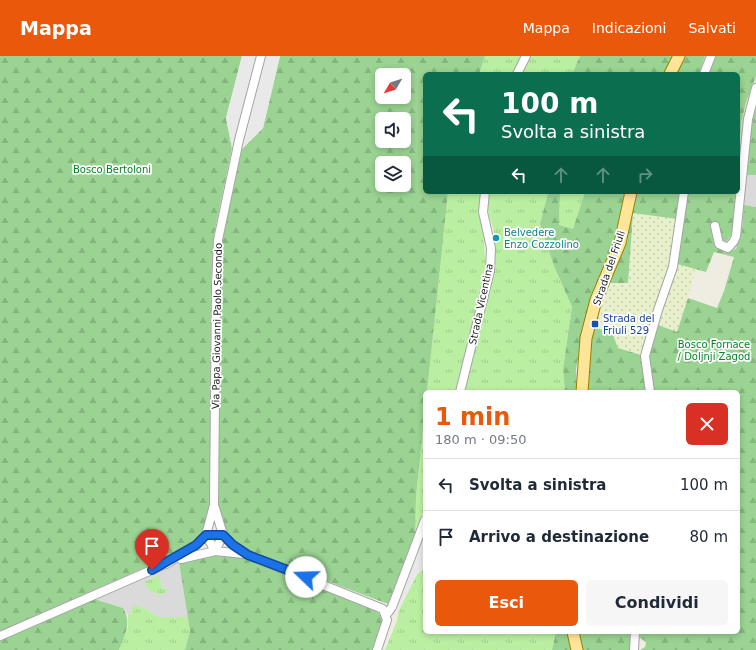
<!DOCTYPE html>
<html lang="it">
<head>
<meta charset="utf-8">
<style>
  :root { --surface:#fff; --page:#f6f6f7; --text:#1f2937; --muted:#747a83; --line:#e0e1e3; --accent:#ea580c }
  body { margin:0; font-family:"DejaVu Sans",sans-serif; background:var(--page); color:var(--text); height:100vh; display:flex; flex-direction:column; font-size:15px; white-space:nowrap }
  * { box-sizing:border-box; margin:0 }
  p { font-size:13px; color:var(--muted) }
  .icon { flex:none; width:22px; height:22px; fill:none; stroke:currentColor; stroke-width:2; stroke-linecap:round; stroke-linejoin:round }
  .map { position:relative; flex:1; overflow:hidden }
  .drawer { position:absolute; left:423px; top:334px; width:317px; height:244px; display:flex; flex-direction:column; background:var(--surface); border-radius:6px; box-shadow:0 2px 6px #0003 }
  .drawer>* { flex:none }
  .banner { position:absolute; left:423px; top:16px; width:317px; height:122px; border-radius:6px; box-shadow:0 2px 6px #0003; background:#0b6e4f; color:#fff; overflow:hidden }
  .needle { width:26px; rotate:231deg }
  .buttons { position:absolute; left:375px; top:12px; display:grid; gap:8px }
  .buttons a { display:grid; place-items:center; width:36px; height:36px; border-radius:6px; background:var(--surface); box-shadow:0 2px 6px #0003; font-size:20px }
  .pin { position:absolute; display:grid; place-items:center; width:34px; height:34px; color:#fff; margin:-41px -17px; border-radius:50% 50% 50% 0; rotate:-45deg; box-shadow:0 0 4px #0007 }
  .pin .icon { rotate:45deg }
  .me { position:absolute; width:44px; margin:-22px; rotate:291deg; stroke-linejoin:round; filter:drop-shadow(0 0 3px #0008) }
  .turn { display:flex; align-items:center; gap:14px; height:84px; padding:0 12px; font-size:18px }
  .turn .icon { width:52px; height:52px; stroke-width:2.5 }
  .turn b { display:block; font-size:28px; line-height:34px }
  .lanes { display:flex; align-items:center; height:38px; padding:0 12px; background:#0003; justify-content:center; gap:20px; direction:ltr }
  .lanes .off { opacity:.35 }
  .round { display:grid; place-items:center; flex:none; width:42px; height:42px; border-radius:6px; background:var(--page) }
  .head { display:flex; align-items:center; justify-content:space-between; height:68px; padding:0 12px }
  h1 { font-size:24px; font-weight:700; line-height:30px; color:var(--accent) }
  .button { display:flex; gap:8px; margin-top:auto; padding:8px 12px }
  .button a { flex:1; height:46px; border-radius:6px; background:var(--accent); color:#fff; font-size:16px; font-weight:700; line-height:46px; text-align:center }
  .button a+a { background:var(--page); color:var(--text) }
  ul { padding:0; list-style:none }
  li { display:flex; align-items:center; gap:12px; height:52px; padding:0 12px; border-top:1px solid var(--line) }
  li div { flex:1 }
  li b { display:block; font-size:15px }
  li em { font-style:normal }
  header { display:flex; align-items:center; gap:24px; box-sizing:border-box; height:56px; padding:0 20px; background:var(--accent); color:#fff }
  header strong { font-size:19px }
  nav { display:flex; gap:22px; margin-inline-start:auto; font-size:14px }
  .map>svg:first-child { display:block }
  .residential { fill:#dbdada }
  .farmland { fill:url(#farmland-dots) }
  .grass { fill:url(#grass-tufts) }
  .forest { fill:url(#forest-firs); fill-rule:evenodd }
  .parking { fill:#e9e9e9 }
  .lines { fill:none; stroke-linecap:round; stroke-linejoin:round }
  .minor-casing { stroke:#a4a4a4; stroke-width:10 }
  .major-casing { stroke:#968000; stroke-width:13 }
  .minor { stroke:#fff; stroke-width:8 }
  .major { stroke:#ffe597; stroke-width:11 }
  .route-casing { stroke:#114b97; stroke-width:10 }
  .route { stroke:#1a73e8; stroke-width:7 }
  .culture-dot { fill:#0f9aa8; stroke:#fff; stroke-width:1.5 }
  .transit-dot { fill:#1a4fb4; stroke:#fff; stroke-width:1.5 }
  .labels { text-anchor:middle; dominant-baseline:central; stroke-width:3.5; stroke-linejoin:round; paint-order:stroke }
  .park-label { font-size:10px; fill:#018624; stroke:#fff }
  .culture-label { font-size:10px; fill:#0d838f; stroke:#fff; text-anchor:start }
  .street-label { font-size:10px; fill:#1d1d1d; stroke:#fff }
  .transit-label { font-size:10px; fill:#164399; stroke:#fff; text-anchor:start }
</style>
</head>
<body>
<header>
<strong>Mappa</strong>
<nav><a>Mappa</a><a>Indicazioni</a><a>Salvati</a></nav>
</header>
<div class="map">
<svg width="756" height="594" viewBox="0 0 756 594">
  <defs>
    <pattern id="farmland-dots" width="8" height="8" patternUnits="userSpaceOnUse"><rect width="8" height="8" fill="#e7f0cb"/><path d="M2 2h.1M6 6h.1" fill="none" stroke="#c6cdae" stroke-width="1.8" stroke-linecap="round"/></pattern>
    <pattern id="grass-tufts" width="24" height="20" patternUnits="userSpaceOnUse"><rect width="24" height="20" fill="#baefa2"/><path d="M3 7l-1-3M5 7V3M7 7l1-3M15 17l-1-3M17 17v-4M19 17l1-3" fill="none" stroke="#9fcc8b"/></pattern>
    <pattern id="forest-firs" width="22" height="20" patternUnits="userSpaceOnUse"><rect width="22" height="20" fill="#9ad392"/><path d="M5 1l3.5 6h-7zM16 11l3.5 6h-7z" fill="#84b57d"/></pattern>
  </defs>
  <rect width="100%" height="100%" fill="#efede2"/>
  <path class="residential" d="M756 20V50L750 78 748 119H756V151L744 149 742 174 736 193 728 196 719 193 715 188 709 168 719 167 720 179 733 175 736 136H738L741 68 746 46Z
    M179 506 188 561H159L142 551H132V558L128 559 123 552 94 543Z"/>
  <path class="farmland" d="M633 157 677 163 672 205 648 274 641 299 618 292 613 279 595 271 602 244 609 227H628Z
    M677 208 696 214 677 276 657 268Z"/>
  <path class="grass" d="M485 0H521L512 18H479Z
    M530 0H580L572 18H523Z
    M448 136H481L486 218 455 336H427Z
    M488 136 548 137 540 168 554 210 572 251 563 313 565 336H465L483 254 494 220V184L500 183 499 180 495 179 487 152Z
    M560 136H585L573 173 559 169Z
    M425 352V449L415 484 416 441Z
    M425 513V576H556L552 594H385L397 565 399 554 417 518Z
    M159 519 162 532 169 534 161 539 150 535 144 526Z
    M132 550 142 551 159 561H188L190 575 185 594H119L128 571V559L132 558Z"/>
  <path class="forest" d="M0 0H242L226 62 232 92 214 178 211 227 210 453C204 478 200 484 178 497L0 575Z
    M280 0H485L479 18H425V136H448L427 336H425V352L416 441 415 484 388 548 250 496C227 482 226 478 217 454L221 207 224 172 242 93 263 72ZM382 19H404V41H382ZM382 63H404V85H382ZM382 107H404V129H382Z
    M580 0H672L664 18H572Z
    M684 0H705L699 18H675Z
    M715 0H756V20L746 46 741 68 738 116V18H708Z
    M756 50V119H747L750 78Z
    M547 136H560L559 169 573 173 585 136H626L617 181 584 268 576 313 577 336H565L563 313 572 251 554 210 540 168 548 137Z
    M635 136H679L677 163 633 157 628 227H609Z
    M688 136H736C735 150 738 179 724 187L720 179 719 167 710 169C713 182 714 191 728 196L736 193 742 174 744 149 756 151V594H640L645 591 646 586 640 582V576H738V336H654L649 307 650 295 658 269 677 276 688 242 717 252 724 235 734 201 714 196 706 216 677 208Z
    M595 271 613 279 618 292 641 299 642 312 648 336H587L588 298Z
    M217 500 247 502 373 552C390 563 379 579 372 594H185L190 575 179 506 197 501Z
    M94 543 123 552C132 566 125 579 119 594H0V583Z
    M556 576H569L572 594H552Z
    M576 576H630V594H580Z"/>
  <path class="parking" d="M242 0H256L232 92 226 62Z
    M266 0H280L263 72 242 93Z
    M425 475V513L417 518 399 554 388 549 403 515Z"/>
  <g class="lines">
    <defs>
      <path id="minor" d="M517 18 526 0
        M704 18 711 0
        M715 170 719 188 728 192 734 185 736 180 748 63 756 32
        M460 336 490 215 491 192 483 156 485 136
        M650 336 645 300 658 254 673 211 684 136
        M215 452 223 479
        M206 479 214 449 216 231 218 184 239 84 261 0
        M206 479 215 495
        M215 495 223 479
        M181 503 215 495 244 498
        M166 508 196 489 206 479H223L233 489 248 499 383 553 387 564 377 594
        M387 558 392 551 425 464
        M0 580 170 506
        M634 594 635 576"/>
      <path id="major" d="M670 18 679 0
        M582 336 586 282 596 244 620 187 631 136
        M573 576 577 594"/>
    </defs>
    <use href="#minor" class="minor-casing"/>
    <use href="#major" class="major-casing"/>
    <use href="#minor" class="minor"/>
    <use href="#major" class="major"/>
  </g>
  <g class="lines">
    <defs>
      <path id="route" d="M152 514 196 489 206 479H223L233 489 248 499 306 521"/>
    </defs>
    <use href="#route" class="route-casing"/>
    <use href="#route" class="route"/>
  </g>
  <circle class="culture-dot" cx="496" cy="182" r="4"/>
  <rect class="transit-dot" x="591" y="264" width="8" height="8" rx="2"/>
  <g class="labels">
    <g class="park-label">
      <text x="112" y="113">Bosco Bertoloni</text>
      <text x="714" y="288">Bosco Fornace<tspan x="714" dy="12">/ Doljnji Zagod</tspan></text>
    </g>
    <g class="culture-label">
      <text x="504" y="176">Belvedere<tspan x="504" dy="12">Enzo Cozzolino</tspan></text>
    </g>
    <g class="street-label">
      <text transform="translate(609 212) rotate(-71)">Strada del Friuli</text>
      <text transform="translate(481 248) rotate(-78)">Strada Vicentina</text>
      <text transform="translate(217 270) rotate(-89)">Via Papa Giovanni Paolo Secondo</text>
    </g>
    <g class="transit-label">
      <text x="603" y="262">Strada del<tspan x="603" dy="12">Friuli 529</tspan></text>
    </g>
  </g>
</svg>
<div class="buttons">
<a><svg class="needle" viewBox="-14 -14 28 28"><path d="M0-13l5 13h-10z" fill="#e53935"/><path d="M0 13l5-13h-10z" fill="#747a83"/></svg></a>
<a><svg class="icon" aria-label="sound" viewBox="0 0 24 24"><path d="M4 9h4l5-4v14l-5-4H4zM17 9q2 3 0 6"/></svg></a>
<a><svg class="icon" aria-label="layers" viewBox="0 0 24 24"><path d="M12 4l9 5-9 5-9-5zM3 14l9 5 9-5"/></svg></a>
</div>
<div class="pin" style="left:152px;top:514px;background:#d93025"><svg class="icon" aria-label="arrive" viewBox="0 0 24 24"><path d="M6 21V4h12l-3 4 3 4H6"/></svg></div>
<svg class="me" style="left:306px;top:521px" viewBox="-20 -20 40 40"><circle r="19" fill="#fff"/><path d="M0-13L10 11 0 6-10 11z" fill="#1a73e8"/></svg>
<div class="banner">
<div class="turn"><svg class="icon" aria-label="left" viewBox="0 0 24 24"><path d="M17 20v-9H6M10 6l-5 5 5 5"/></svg><div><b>100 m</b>Svolta a sinistra</div></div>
<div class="lanes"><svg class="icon" aria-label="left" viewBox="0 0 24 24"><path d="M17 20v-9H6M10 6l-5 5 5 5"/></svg><svg class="icon off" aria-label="ahead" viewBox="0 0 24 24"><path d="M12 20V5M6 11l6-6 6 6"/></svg><svg class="icon off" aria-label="ahead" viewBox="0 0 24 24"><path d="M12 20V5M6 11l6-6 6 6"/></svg><svg class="icon off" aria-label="right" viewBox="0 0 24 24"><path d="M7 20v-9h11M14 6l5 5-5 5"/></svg></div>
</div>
<section class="drawer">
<div class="head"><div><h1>1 min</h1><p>180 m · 09:50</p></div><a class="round" style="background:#d93025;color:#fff"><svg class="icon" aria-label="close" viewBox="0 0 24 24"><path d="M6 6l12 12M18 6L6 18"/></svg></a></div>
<ul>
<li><svg class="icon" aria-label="left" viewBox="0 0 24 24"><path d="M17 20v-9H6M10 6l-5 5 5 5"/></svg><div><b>Svolta a sinistra</b></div><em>100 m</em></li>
<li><svg class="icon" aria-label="arrive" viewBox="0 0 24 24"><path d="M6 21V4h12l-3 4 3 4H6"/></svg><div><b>Arrivo a destinazione</b></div><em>80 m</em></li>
</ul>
<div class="button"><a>Esci</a><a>Condividi</a></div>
</section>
</div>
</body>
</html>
